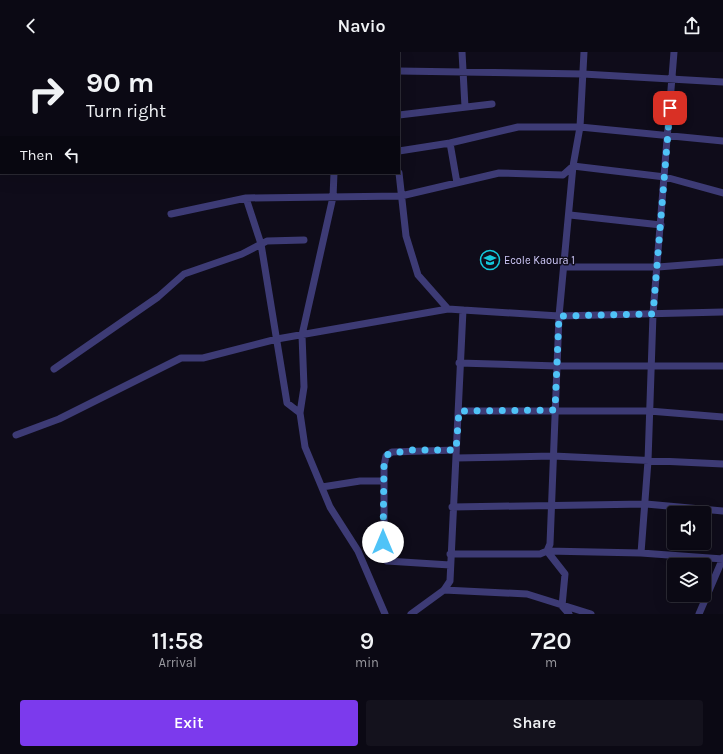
<!DOCTYPE html>
<html lang="en">
<head>
<meta charset="utf-8">
<style>
  :root { --surface:#0b0914; --page:#14121d; --text:#f1f3f6; --muted:#9a9aa0; --line:#2b2a34; --accent:#7c3aed }
  body { margin:0; font-family:Karla,sans-serif; background:var(--page); color:var(--text); height:100vh; display:flex; flex-direction:column; font-size:15px; white-space:nowrap }
  * { box-sizing:border-box; margin:0 }
  p { font-size:13px; color:var(--muted) }
  .icon { flex:none; width:22px; height:22px; fill:none; stroke:currentColor; stroke-width:2; stroke-linecap:round; stroke-linejoin:round }
  .map { position:relative; height:562px; overflow:hidden }
  .panel { display:flex; flex-direction:column; background:var(--surface); flex:1 }
  .panel>* { flex:none }
  .top-card { position:absolute; left:0px; top:0px; width:400px; height:122px; box-shadow:0 4px 16px #0002,0 0 0 1px var(--line); background:#0b0914; color:var(--text); overflow:hidden }
  .fabs { position:absolute; left:667px; top:454px; display:grid; gap:8px }
  .fabs a { display:grid; place-items:center; width:44px; height:44px; border-radius:4px; background:var(--surface); box-shadow:0 4px 16px #0002,0 0 0 1px var(--line); font-size:20px }
  .pin { position:absolute; display:grid; place-items:center; width:34px; height:34px; color:#fff; margin:-17px; border-radius:8px; box-shadow:0 2px 6px #0006 }
  .me { position:absolute; width:44px; margin:-22px; rotate:0deg; stroke-linejoin:round; filter:drop-shadow(0 0 3px #0008) }
  .turn { display:flex; align-items:center; gap:14px; height:84px; padding:0 20px; font-size:18px }
  .turn .icon { width:52px; height:52px; stroke-width:2.5 }
  .turn b { display:block; font-size:28px; line-height:34px }
  .then { display:flex; align-items:center; height:38px; padding:0 20px; background:#0003; gap:8px; font-size:15px }
  .eta { display:flex; justify-content:space-evenly; align-items:center; height:68px; text-align:center }
  .eta b { font-size:24px; font-weight:600; line-height:28px }
  .button { display:flex; gap:8px; margin-top:auto; padding:8px 20px }
  .button a { flex:1; height:46px; border-radius:4px; background:var(--accent); color:#fff; font-size:16px; font-weight:600; line-height:46px; text-align:center }
  .button a+a { background:var(--page); color:var(--text) }
  header { display:flex; justify-content:space-between; align-items:center; height:52px; padding:0 20px; background:var(--surface); font-size:18px; font-weight:600 }
  .map>svg:first-child { display:block }
  .lines { fill:none; stroke-linecap:round; stroke-linejoin:round }
  .minor { stroke:#3d3b75; stroke-width:7 }
  .route { stroke:#4fc3f7; stroke-width:7; stroke-dasharray:0 12.6 }
  .labels { text-anchor:middle; dominant-baseline:central; stroke-width:3; stroke-linejoin:round; paint-order:stroke }
  .poi-label { font-size:11px; fill:#d0cafa; stroke:#0f0c1a; text-anchor:start }
</style>
</head>
<body>
<header><svg class="icon" aria-label="back" viewBox="0 0 24 24"><path d="M15 5l-7 7 7 7"/></svg>Navio<svg class="icon" aria-label="share" viewBox="0 0 24 24"><path d="M12 15V3M7 8l5-5 5 5M5 13v7h14v-7"/></svg></header>
<div class="map">
<svg width="723" height="562" viewBox="0 0 723 562">
  <rect width="100%" height="100%" fill="#0f0c1a"/>
  <g class="lines">
    <path class="minor" d="M382 0V1
      M462 0 465 55
      M336 1V0
      M399 19 583 22 723 30
      M399 63 492 52
      M450 91 457 131
      M399 99 450 91 518 75H580L723 89
      M399 121 406 184 418 223 448 257 463 258 450 529 444 538 411 562
      M246 146 261 192 287 351 300 361 305 395 330 455 358 499 385 562
      M171 162 246 146 401 144 499 121 563 123 573 114 665 125 723 141
      M570 163 661 173
      M564 215H658L723 210
      M463 258 559 264 723 260
      M459 311 558 314H723
      M54 317 158 245 184 222 242 202 267 189 304 188
      M459 359H649L723 365
      M300 361 304 335 302 283 333 145 334 121
      M16 383 59 367 181 306H203L277 287 448 257
      M456 406 553 404 723 412
      M322 435 360 429H383
      M452 455 646 452 723 459
      M547 499 641 501 723 507
      M547 499 565 522 562 554 569 562
      M641 501 648 409 653 262 674 0
      M450 502H540L547 499 550 492 559 264 573 114 580 75 584 0
      M450 513 387 509 384 507V414L386 404 392 400 456 398
      M444 538 527 542 591 562
      M699 562 723 506"/>
  </g>
  <g class="lines">
    <path class="route" d="M383 490 384 414 388 402 411 398H456L459 359 555 358 559 264 653 262 670 56"/>
  </g>
  <defs>
    <symbol id="school-ring" viewBox="-11 -11 22 22"><circle r="9.5" fill="#0f0c1a" stroke="#14c8dc" stroke-width="1.5"/><path d="M0-5L7-2L0 1L-7-2ZM-4 1L0 2.5L4 1V4Q0 6-4 4Z" fill="#14c8dc"/></symbol>
  </defs>
  <g fill-rule="evenodd">
    <use href="#school-ring" x="479" y="197" width="22" height="22"/>
  </g>
  <g class="labels">
    <g class="poi-label">
      <text x="504" y="208">Ecole Kaoura 1</text>
    </g>
  </g>
</svg>
<div class="fabs">
<a><svg class="icon" aria-label="sound" viewBox="0 0 24 24"><path d="M4 9h4l5-4v14l-5-4H4zM17 9q2 3 0 6"/></svg></a>
<a><svg class="icon" aria-label="layers" viewBox="0 0 24 24"><path d="M12 4l9 5-9 5-9-5zM3 14l9 5 9-5"/></svg></a>
</div>
<div class="pin" style="left:670px;top:56px;background:#d93025"><svg class="icon" aria-label="arrive" viewBox="0 0 24 24"><path d="M6 21V4h12l-3 4 3 4H6"/></svg></div>
<svg class="me" style="left:383px;top:490px" viewBox="-20 -20 40 40"><circle r="19" fill="#fff"/><path d="M0-13L10 11 0 6-10 11z" fill="#4fc3f7"/></svg>
<div class="top-card">
<div class="turn"><svg class="icon" aria-label="right" viewBox="0 0 24 24"><path d="M7 20v-9h11M14 6l5 5-5 5"/></svg><div><b>90 m</b>Turn right</div></div>
<div class="then">Then<svg class="icon" aria-label="left" viewBox="0 0 24 24"><path d="M17 20v-9H6M10 6l-5 5 5 5"/></svg></div>
</div>
</div>
<section class="panel">
<div class="eta">
<div><b>11:58</b><p>Arrival</p></div>
<div><b>9</b><p>min</p></div>
<div><b>720</b><p>m</p></div>
</div>
<div class="button"><a>Exit</a><a>Share</a></div>
</section>
</body>
</html>
